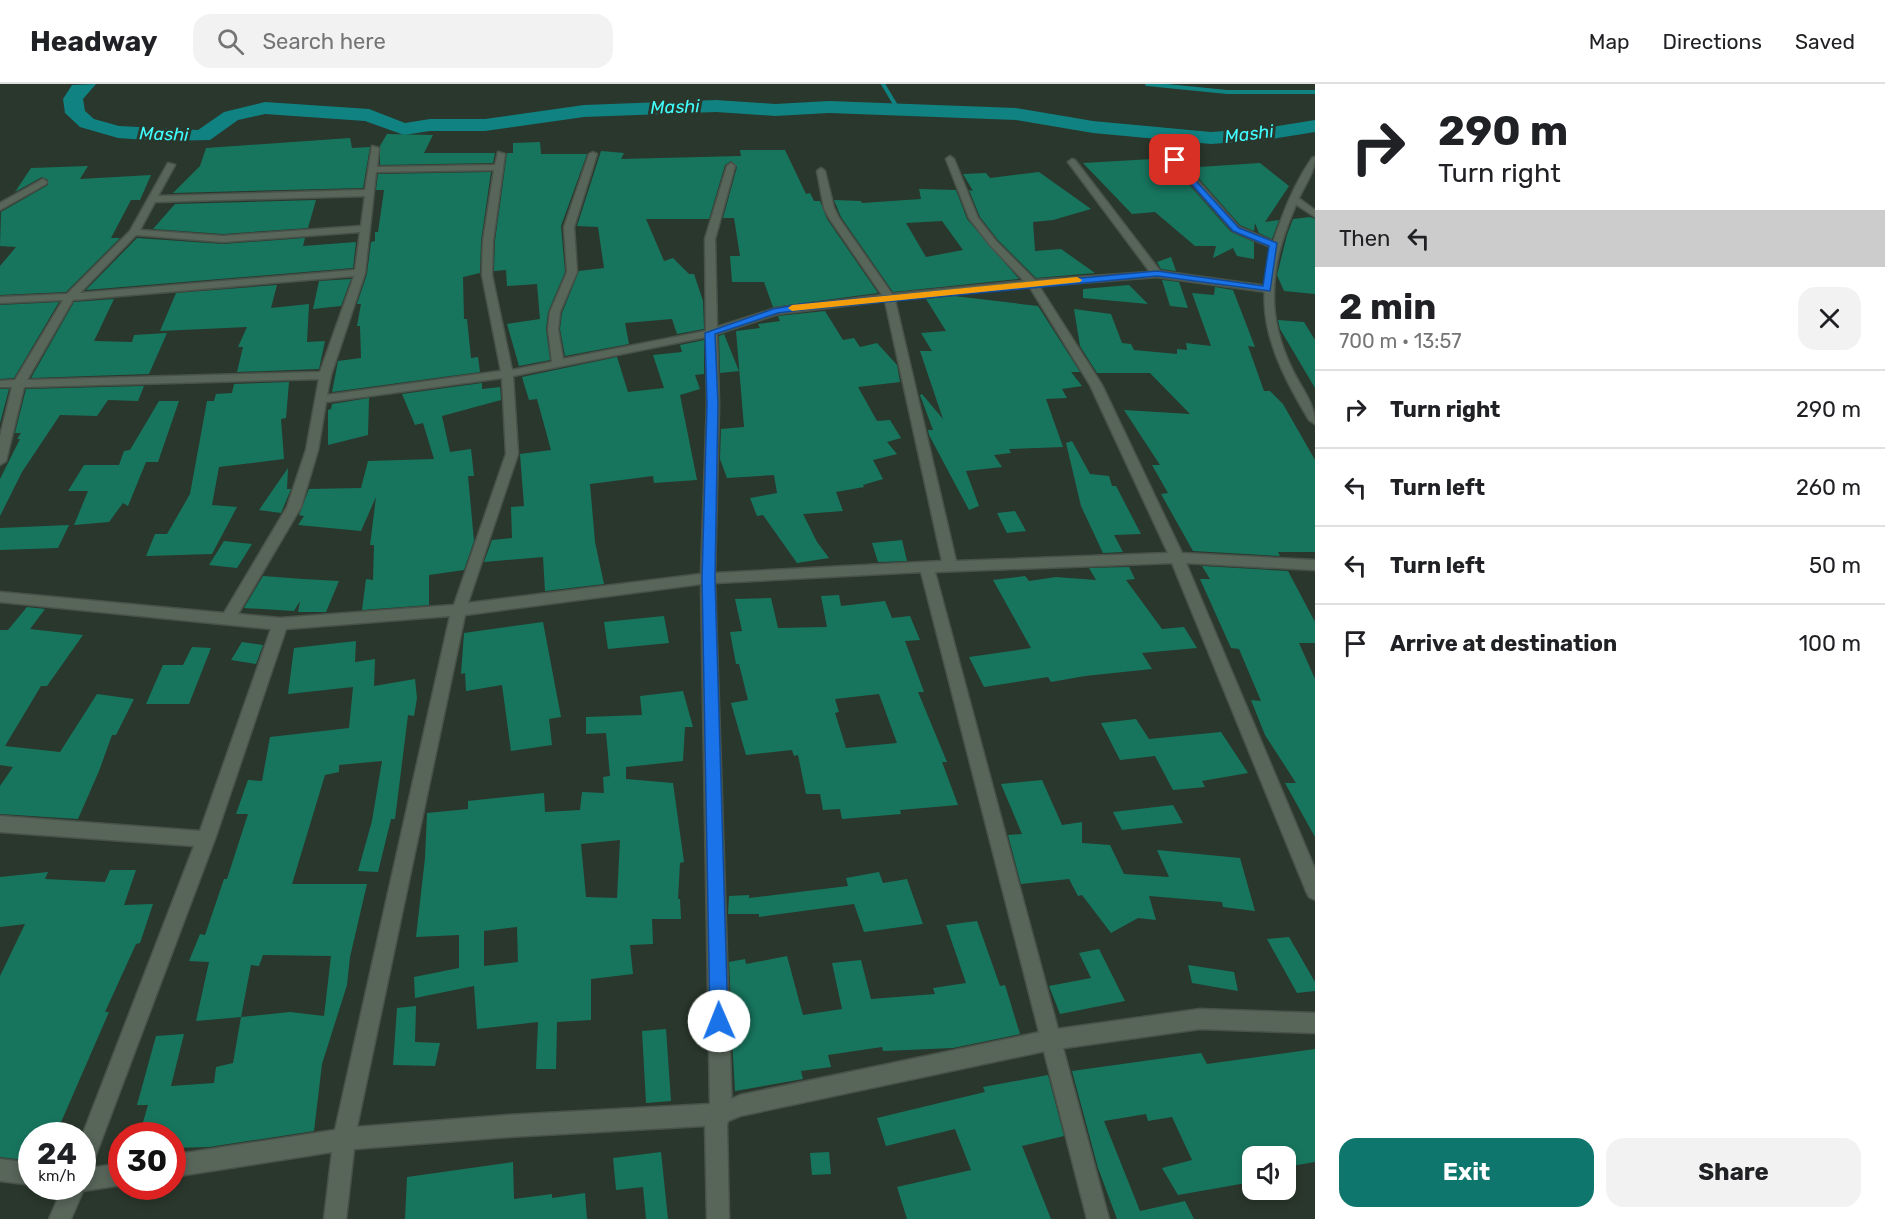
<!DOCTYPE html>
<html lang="en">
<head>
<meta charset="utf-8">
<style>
  :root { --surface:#fff; --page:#f2f2f2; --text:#202124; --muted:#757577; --line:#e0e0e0; --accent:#0f766e }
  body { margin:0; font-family:Rubik,sans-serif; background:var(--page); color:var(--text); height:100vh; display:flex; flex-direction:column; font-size:22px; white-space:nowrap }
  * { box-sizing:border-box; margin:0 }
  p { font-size:20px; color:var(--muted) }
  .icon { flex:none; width:33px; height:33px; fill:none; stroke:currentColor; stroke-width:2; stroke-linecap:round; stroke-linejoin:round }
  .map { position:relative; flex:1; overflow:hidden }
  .drawer { display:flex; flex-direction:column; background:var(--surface); width:570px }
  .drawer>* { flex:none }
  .guide { background:#fff; color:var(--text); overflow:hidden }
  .tools { position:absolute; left:1242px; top:1062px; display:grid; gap:12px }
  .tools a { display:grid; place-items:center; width:54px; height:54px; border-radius:12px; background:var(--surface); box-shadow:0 3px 9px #0003; font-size:30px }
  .speed { position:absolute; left:18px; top:1038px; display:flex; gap:12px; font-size:30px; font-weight:700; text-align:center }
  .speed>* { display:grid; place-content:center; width:78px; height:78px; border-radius:50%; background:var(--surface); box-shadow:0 3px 9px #0003; line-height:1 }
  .speed small { font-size:15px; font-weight:400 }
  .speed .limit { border:9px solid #d22; background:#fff; color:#111 }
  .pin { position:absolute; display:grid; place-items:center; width:51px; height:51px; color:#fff; margin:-26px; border-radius:12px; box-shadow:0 3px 9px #0006 }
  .me { position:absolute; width:66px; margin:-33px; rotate:359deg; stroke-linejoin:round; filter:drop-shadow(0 0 4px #0008) }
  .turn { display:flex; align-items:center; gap:21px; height:126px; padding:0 24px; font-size:27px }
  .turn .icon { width:78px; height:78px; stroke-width:2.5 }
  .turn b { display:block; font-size:42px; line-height:51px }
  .then { display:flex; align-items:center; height:57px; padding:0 24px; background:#0003; gap:12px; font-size:22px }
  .round { display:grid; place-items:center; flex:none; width:63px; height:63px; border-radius:18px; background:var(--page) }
  .head { display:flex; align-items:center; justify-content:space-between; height:102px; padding:0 24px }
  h1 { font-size:36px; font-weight:700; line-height:45px }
  .cta { display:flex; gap:12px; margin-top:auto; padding:12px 24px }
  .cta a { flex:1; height:69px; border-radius:18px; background:var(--accent); color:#fff; font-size:24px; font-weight:700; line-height:69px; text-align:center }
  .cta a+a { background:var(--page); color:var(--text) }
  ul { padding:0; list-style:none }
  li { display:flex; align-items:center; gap:18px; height:78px; padding:0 24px; border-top:2px solid var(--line) }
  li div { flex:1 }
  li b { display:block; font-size:22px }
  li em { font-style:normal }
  header { display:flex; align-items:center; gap:36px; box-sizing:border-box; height:84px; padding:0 30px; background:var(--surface); border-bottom:2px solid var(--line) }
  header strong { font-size:28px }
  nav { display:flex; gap:33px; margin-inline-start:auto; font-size:21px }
  .search { width:420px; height:54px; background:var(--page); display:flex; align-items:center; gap:15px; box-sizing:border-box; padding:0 21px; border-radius:18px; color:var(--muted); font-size:22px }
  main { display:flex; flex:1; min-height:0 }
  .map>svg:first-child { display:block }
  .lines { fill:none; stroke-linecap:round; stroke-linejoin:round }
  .stream { stroke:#108282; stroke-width:4 }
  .river { fill:#108282; fill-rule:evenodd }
  .building { fill:#17755e; fill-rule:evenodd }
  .street-casing { stroke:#485249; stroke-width:3 }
  .secondary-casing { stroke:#485249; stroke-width:3 }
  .street { fill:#586559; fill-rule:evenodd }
  .secondary { fill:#586559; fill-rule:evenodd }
  .route { fill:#1a73e8; stroke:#114b97; stroke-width:1.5 }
  .slow { fill:#f59e0b }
  .labels { text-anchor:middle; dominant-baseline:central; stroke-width:6; stroke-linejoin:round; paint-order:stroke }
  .far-water-label { font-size:18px; font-style:italic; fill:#40fdfe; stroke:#2a372c }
</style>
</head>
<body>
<header>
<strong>Headway</strong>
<div class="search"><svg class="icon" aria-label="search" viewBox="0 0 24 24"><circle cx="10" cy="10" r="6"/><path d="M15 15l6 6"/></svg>Search here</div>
<nav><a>Map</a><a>Directions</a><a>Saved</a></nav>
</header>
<main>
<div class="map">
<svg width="1315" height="1135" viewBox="0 0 1315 1135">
  <rect width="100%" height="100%" fill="#2a372c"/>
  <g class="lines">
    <path class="stream" d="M883 0 898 25
      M1147 0 1227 8H1315"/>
    <path class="river" d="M96 0 83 15 85 27 94 35 119 42 198 46 224 28 265 18 369 25 405 39 430 35H485L584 21 716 16 775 20 829 17 1016 24 1093 37 1211 48 1266 44 1315 36V48L1266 56 1211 60 1093 49 1016 36 829 29 775 32 716 28 584 33 485 47H430L404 51 365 37 265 30 238 36 210 56 160 57 118 54 80 43 65 29 63 15 72 1Z"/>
  </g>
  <path class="building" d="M387 50 433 51 424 69H495L493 79 380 81V62Z
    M350 54 352 64 370 63 363 104 173 109 200 82 206 64Z
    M540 58 541 70H587L561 142 565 188 548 228 546 245 550 276 519 282 507 240 540 235 537 200 507 202 506 186 494 187 495 157 507 69H513V59Z
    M740 66H785L806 110 810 109 814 117H820L827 135 878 209 773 223 764 198H732L730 172H740L734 134H723L737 83 731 77 725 81 709 135H646L664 177 673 174 689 190H694L703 217 704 245 677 250 672 235 625 239 629 260 565 272 560 245 562 229 579 187 604 184 598 143 577 142 601 67 624 69 621 75 741 72Z
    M1180 73H1188L1199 83 1260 79 1289 102 1265 138 1279 136 1272 155 1259 149 1255 139 1254 147 1240 141Z
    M1170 74V79L1231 148 1254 158V175L1237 172 1233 164 1213 174 1216 162H1195L1155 128 1132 130 1083 79Z
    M88 82 80 95 151 91 140 116H131L111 154H120L66 208 0 211V182L16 163 0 162 1 128 48 101V96L42 93 15 108 31 84Z
    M491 88 481 157 480 189 463 193 464 235H467L471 274 478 273 480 288 332 308 338 277 361 274 360 242H357L361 220H357L367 190 371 158 375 157V148H378L384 106H376L378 90Z
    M1039 88 1091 125 1053 136 1033 138 1035 167 1061 165 1095 189 1036 194 998 156 980 133 969 106 973 107 963 90 986 89 990 94Z
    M919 105 956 106 967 135 1019 195 893 208 841 133 834 116 861 117 862 119 921 115ZM942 137 963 166 926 173 906 139Z
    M316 116 308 144 223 150 153 145 175 120Z
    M1310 133 1315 135V210L1284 207 1277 191 1287 151 1293 135Z
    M137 154 223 160 305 154 303 162 356 158 353 184 86 206Z
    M1171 173 1176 187 1161 185 1157 178Z
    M351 195 341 222 313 225 319 197Z
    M1162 196 1179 198 1188 224 1170 222Z
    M277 201 271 224 309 220 307 258 325 257 319 285 237 288 243 263H238L247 243 160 247 176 209Z
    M1129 201 1148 220 1083 214V205Z
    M1215 203 1233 206 1255 263 1248 262 1264 307H1270L1283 320 1315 376V468H1278L1280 472 1193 467 1161 410 1168 409 1152 381H1160L1124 326 1190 330 1150 289H1097L1080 262 1074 225 1111 230 1122 259 1131 260 1134 266 1177 270V265L1187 266 1186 259 1211 262 1192 209 1214 211Z
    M954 212 1038 222 1080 288H1071L1082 302 1062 305 1067 314 1046 315 1063 363 1009 365 1011 369 994 371 1002 383 966 387 979 422 969 426 929 351 928 346H933L920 311 922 310 943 335 920 267H932L921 249 946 247 926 215Z
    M114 215 94 257 132 258 134 251 167 249 149 290 31 294 74 218Z
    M59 218 14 294 0 295V221Z
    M825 227 843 256 854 254 860 263 877 259 897 281 900 298 858 303 877 337 890 336 901 354 887 358 897 370 873 376 883 395 863 401 864 403 836 408 843 427 803 430 817 458 829 474 797 479 763 431 757 432 750 414 777 409 774 391 727 394 720 375 721 345 744 343 736 247 760 244 758 240 780 237 778 232Z
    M1278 236 1304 238 1315 256V304L1280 245Z
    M724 250 739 287 720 289 719 252Z
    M704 256V290L695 291 700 305 680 311 697 396 654 399 653 392 590 400 595 458 604 500 545 507 543 473 484 478 492 456 512 454 511 423 524 422 520 370 551 366 537 315 529 316 522 293 617 273 628 308 664 304 653 271 682 268 680 261Z
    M289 298 286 334 281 335 284 375 219 383 212 421 237 423 212 470 146 472 155 450H167L190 410 207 317H214L216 310 232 309 234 300Z
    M482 299V305L500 303 501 316 442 332 450 368 471 365 474 392H468L474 457 464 486 429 491V521L362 526 366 495 373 496 374 461H370L376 413 361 447 298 441 304 432 299 431 309 405 361 404 368 377 434 375 423 339 415 341 402 310Z
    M144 302 138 317 108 316 97 332 60 331 22 388 0 432V395L20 355H17L21 349H15L26 305Z
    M0 305H9L0 339Z
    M369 314 368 351 328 361V326L331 325 332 320Z
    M159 317H179L158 378H146L128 422 123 419 109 438 74 441 88 407H68L84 381H119L124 367 130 366Z
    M1072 357 1090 390 1109 392 1112 402H1116L1141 450 1114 451 1123 468 1103 469 1081 422 1066 359Z
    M288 384 287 405H291L281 429 259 426Z
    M1015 427 1026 447 1007 449 997 429Z
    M69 441 58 464 0 466V444Z
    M902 456 907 477 878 478 872 459Z
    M224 457 252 460 237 484 209 481Z
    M1202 482 1288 487 1315 538V559H1299L1315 595V753L1285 699H1296L1265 651 1251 616 1261 617 1239 565 1231 564 1200 495H1210Z
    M1129 483 1135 495 1126 496 1162 545 1184 543 1197 564 1142 569 1152 585 1085 592 1051 598 1048 593 984 603 969 573 1031 564 993 496 1025 492 1029 497 1056 493 1096 496 1089 484Z
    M263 492 303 495 339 497 326 528H298L300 517 294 527 244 524Z
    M839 511 841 522 885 517 892 534 910 532 920 556 905 557 924 608H918L947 678H942L958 721 900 726 901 730 842 735 840 725 823 726 820 710H806L798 671 794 672 792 666 746 671 731 619 748 616 739 580H736L730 548 742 547 735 515 771 514 778 544 827 543 821 512ZM879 610 897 659 846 664 835 629 839 628 835 615Z
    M27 523 45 525 30 545 83 551 47 602H41L5 662 60 668 97 610 134 615 116 651H112L99 687 78 735 0 730V702L13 683 0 681V546H8Z
    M664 532 669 559 608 565 604 538Z
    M543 538 561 633 549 635 552 661 511 667 502 601 466 607 465 589 461 590 464 549Z
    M356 557 355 578 375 575 374 602 415 595 417 614 414 632 408 631 395 735H391L378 788 358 787 372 737 382 677 339 681V688L325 691 292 800H367L350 873 347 901 322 980 314 1047 209 1063 172 1064V1052H139L148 1021H137L156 952 184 950 171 1002 214 999 216 983 233 979 241 933 290 928 324 932 331 872 263 871 259 882 251 881 241 933 196 937 209 878 189 877 200 850 205 851 224 795H227L248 730H236L248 696 262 697 270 653 349 644 353 603 288 610 294 564Z
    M242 558 263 561 256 580 231 576Z
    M192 563 211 564 189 620H146L163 581H183Z
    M683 607 693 643H685L683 677 626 683V695L673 699 684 778 680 779 678 815H680L681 835H652L653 860 630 861 633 890 591 895V936L557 938 556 985H536L538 938 477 945 474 902 415 914 414 893 459 884V851L416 853 425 774 427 729 468 725V717L544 709 545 728 580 726 582 708 604 709 603 693 610 692 606 649 586 650V633L642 631 640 612ZM620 756 617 814 586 813 581 760ZM517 843 518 878 484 882V847Z
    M1136 635 1149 655 1221 648 1248 689 1202 697 1205 703 1173 706 1155 672 1120 676 1101 639Z
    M1042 696 1062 741 1082 738V759L1110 761 1124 790 1169 793 1157 766 1240 774 1255 827 1223 823 1222 818 1149 812 1156 836 1138 834 1111 849 1082 811 1078 812 1069 795 1021 800 1008 751 1022 750 1001 700Z
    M1173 721 1183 739 1122 746 1113 728Z
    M110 786H136L124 821 153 820 140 859 136 860 105 928H109L55 1052H32V1077L0 1073V892L25 840 0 843V793L48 788 45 795 105 798Z
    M879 788 883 799 907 795 923 840 864 848 854 820 759 833V830H728L729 812 749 811V814L848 802 846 794Z
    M977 837 1000 902 1005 901 1020 950 953 964 883 967 882 963 828 971 831 983 801 987 803 995 735 1007 731 939H735L731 921 729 878 745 875 746 880 787 872 803 931 842 925 832 879 861 876 871 915 935 910 933 904 966 899 946 841Z
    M1289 853 1315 898V907L1297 909 1267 855Z
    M1099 865 1125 917 1060 930 1049 902 1091 894 1079 869Z
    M1188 881 1234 888 1238 907 1192 899Z
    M416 922 415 958 440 959 435 982 393 981 397 924Z
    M666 945 671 1017 646 1019 642 947Z
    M1315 965V1078L1286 1083V1072H1252V1098L1178 1111 1162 1084 1192 1076 1172 1033 1148 1037 1146 1030 1104 1037 1140 1127 1185 1117 1194 1135H1117L1098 1084 1072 987 1201 969 1207 980Z
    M1048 991 1064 1052 1022 1062 1051 1135H907L897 1103 971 1086 955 1045 886 1062 877 1034 985 1008 983 1003Z
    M661 1068 668 1135H646L643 1103 616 1106 613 1074Z
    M829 1068 831 1090 812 1091 810 1069Z
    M513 1078 514 1115 552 1110V1114L585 1109 587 1135H405L407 1093Z"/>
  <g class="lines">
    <defs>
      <path id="street" d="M372 62 379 64 377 83 495 81 498 68 505 70 493 157 492 191 512 286 552 278 548 245 550 228 567 188 564 143 589 70 593 68 597 70 574 143 577 188 560 228 558 245 563 275 706 247 705 155 727 82 731 79 735 82 715 155 717 243 776 224 882 211 829 134 824 124 817 87 821 84 825 87 834 124 839 134 892 210 1024 197 990 161 969 134 946 75 950 72 954 75 978 134 996 157 1035 196 1150 188 1068 78 1072 75 1075 76 1160 187 1267 202 1272 205 1267 208 1157 193 1039 202 1102 301 1182 469 1315 476V486L1186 479 1315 785V816L1309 813 1306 807 1172 479 935 488 1109 1135H1087L921 488 715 499 732 1030 728 1037 721 1041 508 1053 354 1065 346 1135H324L332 1068 172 1093V1071L335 1046 450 532 286 545 215 755 91 1084 122 1079V1101L83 1107 71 1135H49L63 1102H82V1052L194 762 0 748V732L200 747 271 545 0 518V508L224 529 287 423 306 366 319 295 24 303 6 377 0 381V352L12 303H0V297L15 296 63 216 0 219V213L67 210 130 147 168 79 175 81 158 112 365 106ZM494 86 483 157 482 191 501 287 327 311 331 291 365 189 376 88ZM365 112 361 142 223 152 140 146 155 118ZM360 148 355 186 80 209 136 151 223 158ZM354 192 320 288 27 296 73 216ZM1029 202 1090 301 1168 469 956 477 895 216ZM885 217 942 477 715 489 719 320 717 250 778 230ZM706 253 707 320 701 490 468 519 518 370 513 292ZM502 294 506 370 454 521 280 534 238 530 301 423 318 366 326 318ZM701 500 710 1020 508 1031 357 1043 465 531Z
        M1172 74H1178L1239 143 1277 159V163H1271L1233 147 1172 78Z
        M43 95 47 98 46 100 0 126V119Z
        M1291 113H1297L1315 126V133L1291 117Z
        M0 1075 32 1079V1101L0 1097Z"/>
      <path id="secondary" d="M1315 73C1315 88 1304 102 1298 116 1285 146 1274 176 1274 209 1273 235 1281 262 1292 285 1301 304 1315 319 1315 340L1309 336C1266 264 1249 217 1281 136 1289 114 1299 93 1312 74Z
        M1200 925 1315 929V949L1200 945 1050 966 740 1032 728 1037 727 1041 729 1135H707L705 1040 714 1023 740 1011 1050 946Z"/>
    </defs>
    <use href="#street" class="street-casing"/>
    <use href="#secondary" class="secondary-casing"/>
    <use href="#street" class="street"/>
    <use href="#secondary" class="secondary"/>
  </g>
  <path class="route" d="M1175 74 1239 144 1277 159 1270 207 1157 192 801 226 778 229 715 250 718 320 715 494 728 937 726 944 719 946 713 944 710 937 702 494 707 320 705 249 773 225 801 220 1157 187 1263 202 1269 162 1233 147 1172 78Z"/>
  <path class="slow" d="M1077 193 1082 196 1080 198 792 227 788 224 792 221Z"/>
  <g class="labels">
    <g class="far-water-label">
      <text transform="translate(675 23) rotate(-2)">Mashi</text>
      <text transform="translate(164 50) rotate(2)">Mashi</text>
      <text transform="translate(1249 50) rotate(-7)">Mashi</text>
    </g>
  </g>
</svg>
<div class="tools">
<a><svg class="icon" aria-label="sound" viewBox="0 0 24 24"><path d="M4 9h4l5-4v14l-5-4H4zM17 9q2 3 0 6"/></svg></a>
</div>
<div class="speed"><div>24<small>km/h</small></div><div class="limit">30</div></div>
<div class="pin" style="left:1175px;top:76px;background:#d93025"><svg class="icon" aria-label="arrive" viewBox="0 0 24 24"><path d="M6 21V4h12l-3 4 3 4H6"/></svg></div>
<svg class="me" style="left:719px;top:937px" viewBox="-20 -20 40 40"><circle r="19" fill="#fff"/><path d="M0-13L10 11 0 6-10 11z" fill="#1a73e8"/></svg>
</div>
<section class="drawer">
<div class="guide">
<div class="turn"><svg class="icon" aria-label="right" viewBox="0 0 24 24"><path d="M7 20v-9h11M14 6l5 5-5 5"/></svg><div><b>290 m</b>Turn right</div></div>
<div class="then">Then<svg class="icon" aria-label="left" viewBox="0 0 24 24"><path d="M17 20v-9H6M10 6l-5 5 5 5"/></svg></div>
</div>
<div class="head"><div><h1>2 min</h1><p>700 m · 13:57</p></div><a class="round"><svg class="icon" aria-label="close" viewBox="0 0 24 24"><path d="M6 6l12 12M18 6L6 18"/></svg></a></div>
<ul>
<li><svg class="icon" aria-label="right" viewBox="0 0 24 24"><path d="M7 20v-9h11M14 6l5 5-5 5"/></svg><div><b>Turn right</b></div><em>290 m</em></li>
<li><svg class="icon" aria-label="left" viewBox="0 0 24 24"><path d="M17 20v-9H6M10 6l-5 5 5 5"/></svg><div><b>Turn left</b></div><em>260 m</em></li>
<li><svg class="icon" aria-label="left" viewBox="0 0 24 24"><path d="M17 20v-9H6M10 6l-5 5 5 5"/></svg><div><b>Turn left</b></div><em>50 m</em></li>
<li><svg class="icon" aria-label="arrive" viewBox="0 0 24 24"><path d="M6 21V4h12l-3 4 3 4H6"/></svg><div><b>Arrive at destination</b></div><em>100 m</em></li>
</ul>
<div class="cta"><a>Exit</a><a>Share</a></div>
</section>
</main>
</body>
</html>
